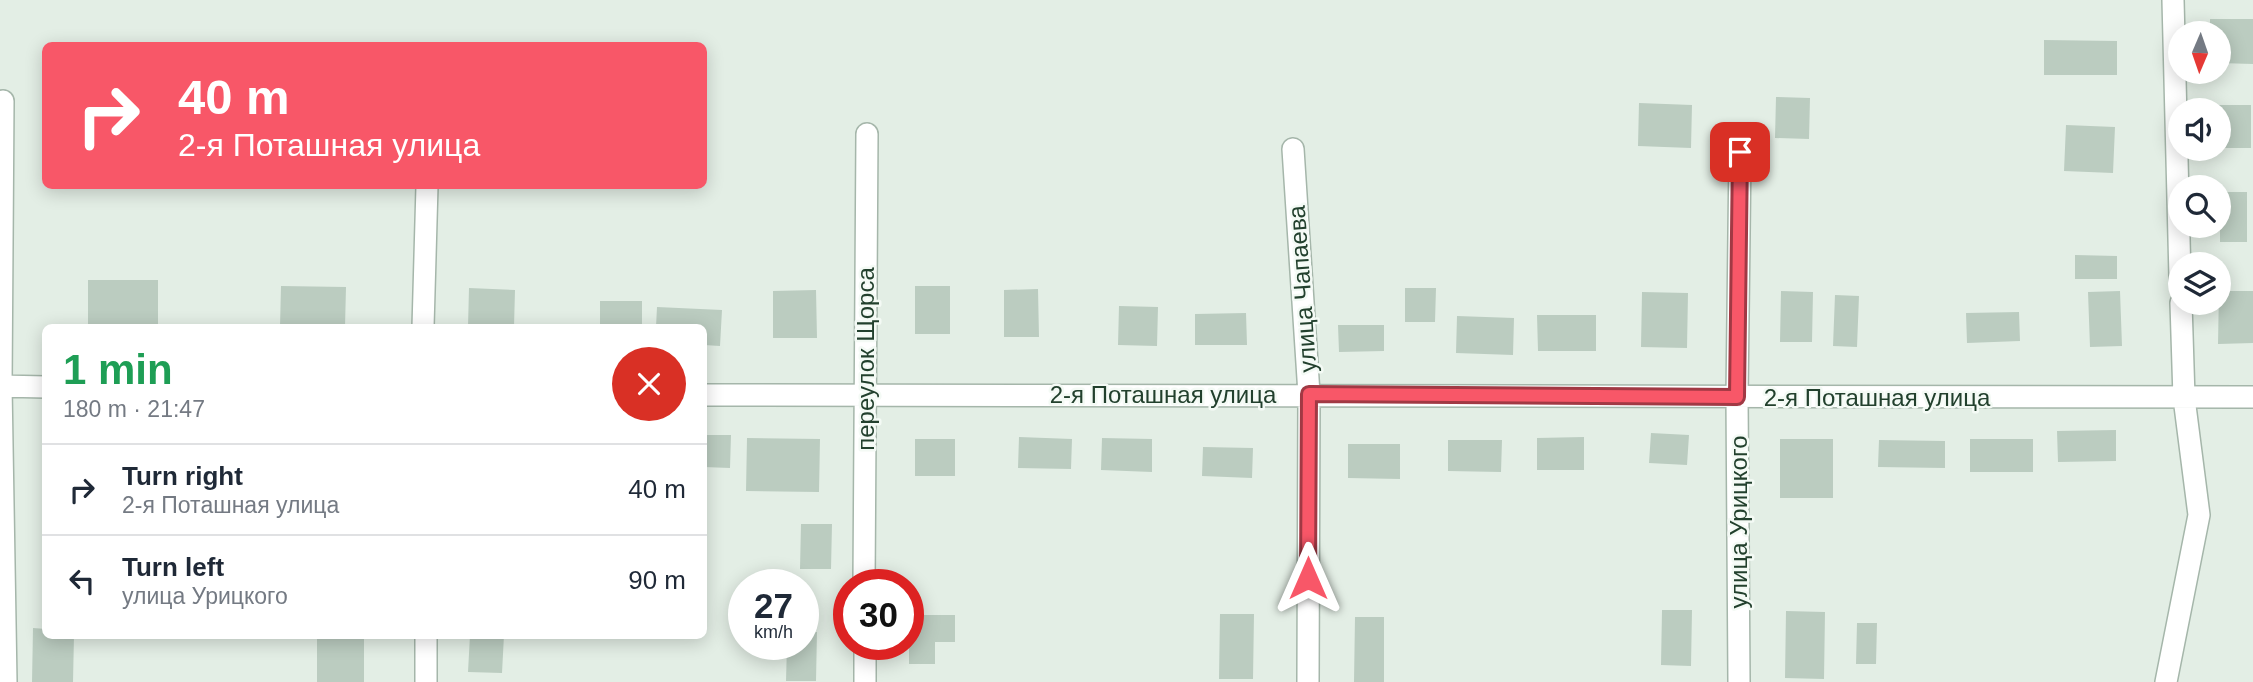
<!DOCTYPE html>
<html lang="en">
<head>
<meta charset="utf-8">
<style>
  :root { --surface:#fff; --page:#f2f2f3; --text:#1f2937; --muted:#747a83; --line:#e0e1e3 }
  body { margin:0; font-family:Arial,sans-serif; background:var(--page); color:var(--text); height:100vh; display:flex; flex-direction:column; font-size:26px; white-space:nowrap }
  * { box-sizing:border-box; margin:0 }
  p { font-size:23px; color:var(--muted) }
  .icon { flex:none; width:38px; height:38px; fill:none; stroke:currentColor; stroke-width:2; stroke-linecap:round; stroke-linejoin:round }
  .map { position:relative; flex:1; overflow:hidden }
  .panel { position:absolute; left:42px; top:324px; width:665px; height:315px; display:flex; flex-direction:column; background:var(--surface); border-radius:10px; box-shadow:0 4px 18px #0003 }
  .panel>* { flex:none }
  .banner { position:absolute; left:42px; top:42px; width:665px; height:147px; border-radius:10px; box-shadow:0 4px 18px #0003; background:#f85768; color:#fff; overflow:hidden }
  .needle { width:46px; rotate:182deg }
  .tools { position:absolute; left:2168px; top:21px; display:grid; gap:14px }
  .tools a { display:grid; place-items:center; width:63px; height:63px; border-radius:50%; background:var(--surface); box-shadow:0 4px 18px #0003; font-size:35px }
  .speed { position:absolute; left:728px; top:569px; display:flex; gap:14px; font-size:35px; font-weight:700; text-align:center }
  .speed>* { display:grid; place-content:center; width:91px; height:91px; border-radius:50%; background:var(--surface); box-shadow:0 4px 18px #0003; line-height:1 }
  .speed small { font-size:18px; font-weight:400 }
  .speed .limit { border:10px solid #d22; background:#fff; color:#111 }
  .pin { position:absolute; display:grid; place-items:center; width:60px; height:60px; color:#fff; margin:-30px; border-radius:14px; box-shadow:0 4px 10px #0006 }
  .me { position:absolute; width:77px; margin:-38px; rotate:0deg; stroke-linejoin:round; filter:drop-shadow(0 0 5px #0008) }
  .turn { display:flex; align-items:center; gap:24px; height:147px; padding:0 21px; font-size:32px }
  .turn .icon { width:91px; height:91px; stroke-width:2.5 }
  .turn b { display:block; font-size:49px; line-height:60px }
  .round { display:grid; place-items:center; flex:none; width:74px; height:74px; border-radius:37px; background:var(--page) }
  .overview { display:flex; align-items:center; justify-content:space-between; height:119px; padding:0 21px }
  h1 { font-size:42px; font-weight:700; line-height:52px; color:#1e9e55 }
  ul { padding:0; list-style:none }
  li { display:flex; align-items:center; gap:21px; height:91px; padding:0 21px; border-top:2px solid var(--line) }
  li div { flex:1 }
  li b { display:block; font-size:26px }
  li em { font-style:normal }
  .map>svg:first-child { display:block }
  .building { fill:#bbccc0 }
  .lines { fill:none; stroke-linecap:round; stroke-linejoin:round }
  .minor-casing { stroke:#a5b6aa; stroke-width:24 }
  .minor { stroke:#fff; stroke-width:21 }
  .route-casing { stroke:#a13944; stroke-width:18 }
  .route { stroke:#f85768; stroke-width:12 }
  .labels { text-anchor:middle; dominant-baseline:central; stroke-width:5; stroke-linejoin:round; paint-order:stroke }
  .street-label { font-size:24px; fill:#22402d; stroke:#f4faf5 }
</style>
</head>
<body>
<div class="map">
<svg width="2253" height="682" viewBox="0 0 2253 682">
  <rect width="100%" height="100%" fill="#e3eee5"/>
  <path class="building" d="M2210 19H2253V64L2219 63V33H2210Z
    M2044 40 2117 41V75H2044Z
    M1776 97 1810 98 1809 139 1775 138Z
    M1639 103 1692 105 1691 148 1638 146Z
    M2213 105H2251V148H2219V110H2213Z
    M2066 125 2115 127 2113 173 2064 171Z
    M2220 192H2247V242H2220Z
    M2075 255 2117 256V279H2075Z
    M88 280H158V327H88Z
    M281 286 346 287 345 327H280Z
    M915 286H950V334H915Z
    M469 288 515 290 514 327H468Z
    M1405 288H1436L1435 322H1405Z
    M1038 289 1039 337H1004V290Z
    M816 290 817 338H773V291Z
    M1781 291 1813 292 1812 342H1780Z
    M2120 291 2122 346 2090 347 2088 292Z
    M2219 291H2253V343L2218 344Z
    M1642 292 1688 293 1687 348 1641 347Z
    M1835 295 1859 296 1857 347 1833 346Z
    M600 301H642V327H600Z
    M1119 306 1158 307 1157 346 1118 345Z
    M657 307 722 310 720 346 704 345V327H656Z
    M2019 312 2020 341 1967 343 1966 313Z
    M1246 313 1247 345H1195V314Z
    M1537 315H1596V351H1538Z
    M1457 316 1514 318 1513 355 1456 353Z
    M1338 325H1384V351L1339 352Z
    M2116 430V461L2058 462 2057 431Z
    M1651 433 1689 435 1687 465 1649 463Z
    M704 435H731L730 468 704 467Z
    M1019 437 1072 439 1071 469 1018 468Z
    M1584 437V470H1537V438Z
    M747 438 820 439 819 492 746 491Z
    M1102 438 1152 439V472L1101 470Z
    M915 439H955V476H915Z
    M1780 439H1833V498H1780Z
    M1970 439H2033V472H1970Z
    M1448 440H1502L1501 472 1448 471Z
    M1879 440 1945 441V468L1878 467Z
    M1348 444H1400V479L1348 478Z
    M1203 447 1253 448 1252 478 1202 476Z
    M801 524H832L831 569H800Z
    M1662 610H1692L1691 666 1661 665Z
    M1786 611 1825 612 1824 679 1785 678Z
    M1220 614H1254L1253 679H1219Z
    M909 615H955V642H935V664H909Z
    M1355 617H1384V682H1354Z
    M1857 623H1877L1876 664H1856Z
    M33 628 46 629V635H74L73 682H32Z
    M803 632H817L816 681H786L787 644H803Z
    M470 635H504L502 673 468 672Z
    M317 639H364V682H317Z"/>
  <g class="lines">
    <defs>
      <path id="minor" d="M2173 0 2180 278
        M3 101 1 386 6 682
        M1293 149 1309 394 1308 682
        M423 327 427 186
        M0 386 46 387
        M704 395 2253 397
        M864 584 867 134
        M426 635V682
        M865 644V682
        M1739 682 1737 397 1740 152
        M2166 682 2199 515 2184 398 2181 303"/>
    </defs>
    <use href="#minor" class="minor-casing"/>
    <use href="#minor" class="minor"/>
  </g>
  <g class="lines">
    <defs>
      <path id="route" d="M1308 578 1309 394 1737 397 1740 152"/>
    </defs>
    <use href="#route" class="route-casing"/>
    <use href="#route" class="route"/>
  </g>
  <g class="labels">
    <g class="street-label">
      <text transform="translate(1302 289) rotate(-94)">улица Чапаева</text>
      <text transform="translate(865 359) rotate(-90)">переулок Щорса</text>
      <text x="1163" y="394">2-я Поташная улица</text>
      <text x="1877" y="397">2-я Поташная улица</text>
      <text transform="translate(1738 522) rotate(-90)">улица Урицкого</text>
    </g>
  </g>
</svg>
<div class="tools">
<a><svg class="needle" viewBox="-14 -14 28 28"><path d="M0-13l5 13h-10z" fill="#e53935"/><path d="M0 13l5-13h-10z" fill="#747a83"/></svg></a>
<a><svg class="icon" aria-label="sound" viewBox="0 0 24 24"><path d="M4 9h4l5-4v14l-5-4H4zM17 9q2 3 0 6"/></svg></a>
<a><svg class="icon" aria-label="search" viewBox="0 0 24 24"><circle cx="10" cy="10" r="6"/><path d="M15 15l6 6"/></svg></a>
<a><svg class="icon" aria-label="layers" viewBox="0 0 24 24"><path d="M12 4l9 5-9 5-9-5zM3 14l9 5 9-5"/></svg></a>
</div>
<div class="speed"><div>27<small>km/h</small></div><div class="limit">30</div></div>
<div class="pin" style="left:1740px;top:152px;background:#d93025"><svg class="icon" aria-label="arrive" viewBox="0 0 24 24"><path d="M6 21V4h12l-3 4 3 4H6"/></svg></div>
<svg class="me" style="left:1308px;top:578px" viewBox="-20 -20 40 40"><path d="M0-17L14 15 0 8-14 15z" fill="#f85768" stroke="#fff" stroke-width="4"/></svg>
<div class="banner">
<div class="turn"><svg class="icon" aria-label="right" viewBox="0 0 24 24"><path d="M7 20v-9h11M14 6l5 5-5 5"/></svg><div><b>40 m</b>2-я Поташная улица</div></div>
</div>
<section class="panel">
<div class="overview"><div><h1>1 min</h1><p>180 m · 21:47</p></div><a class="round" style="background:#d93025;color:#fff"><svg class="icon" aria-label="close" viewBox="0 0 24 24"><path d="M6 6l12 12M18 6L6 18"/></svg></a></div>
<ul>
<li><svg class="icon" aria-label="right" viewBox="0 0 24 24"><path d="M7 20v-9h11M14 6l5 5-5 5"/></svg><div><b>Turn right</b><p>2-я Поташная улица</p></div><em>40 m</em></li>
<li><svg class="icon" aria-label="left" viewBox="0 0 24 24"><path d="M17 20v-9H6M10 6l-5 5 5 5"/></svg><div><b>Turn left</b><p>улица Урицкого</p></div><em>90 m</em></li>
</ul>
</section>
</div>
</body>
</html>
